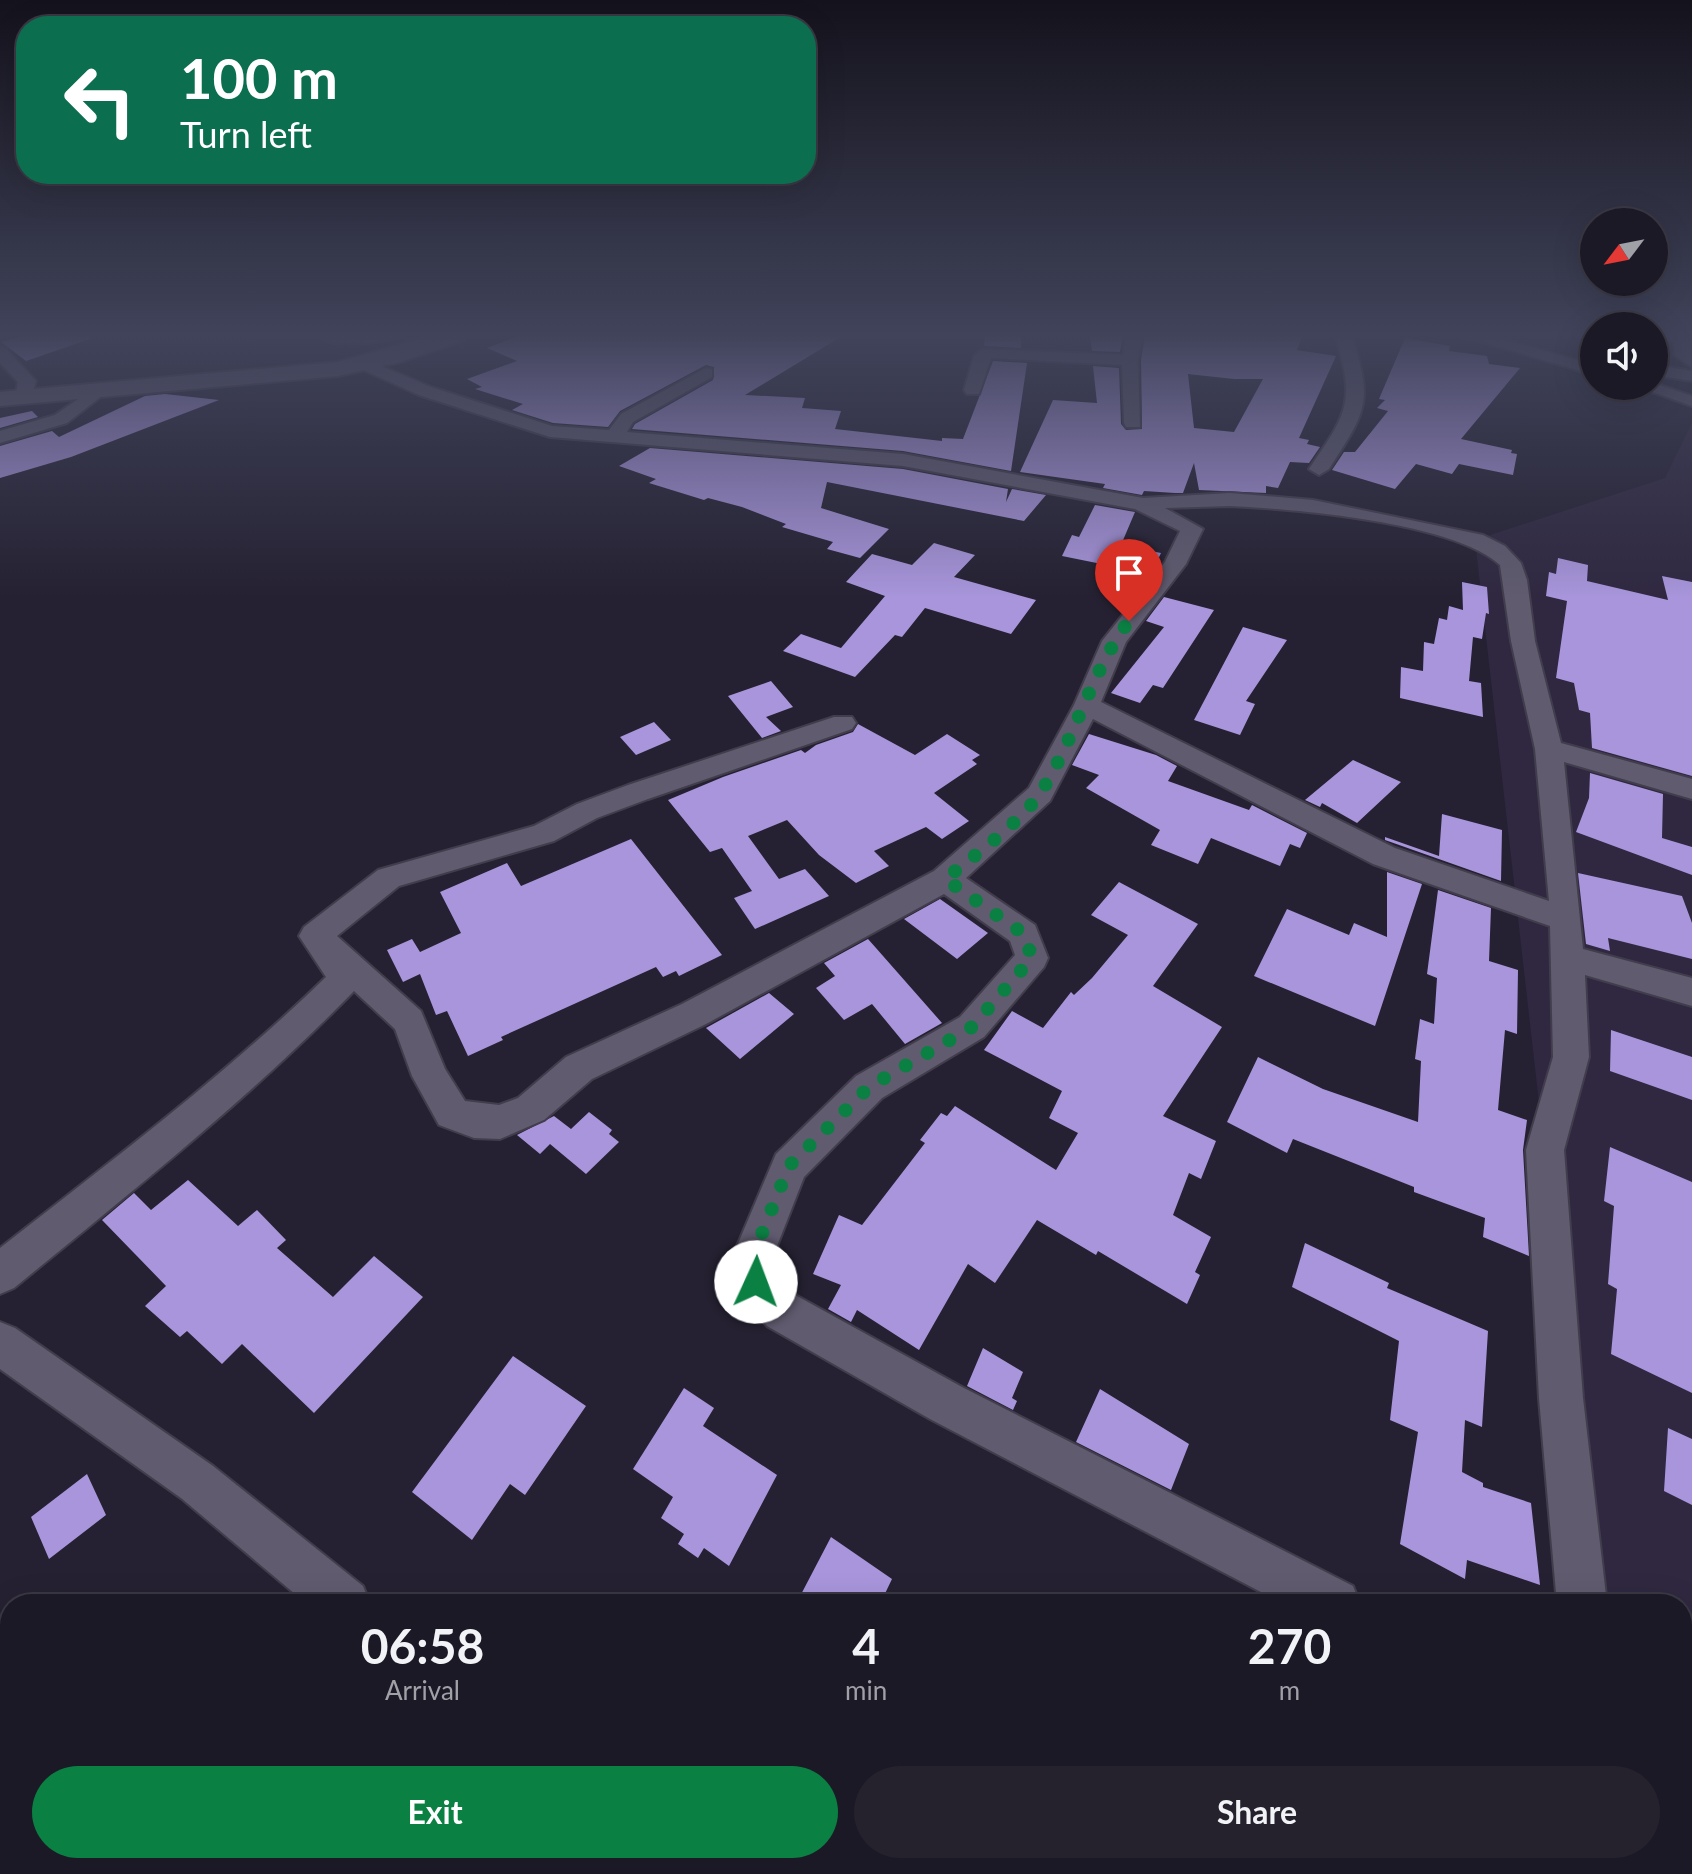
<!DOCTYPE html>
<html lang="en">
<head>
<meta charset="utf-8">
<style>
  :root { --surface:#1c1926; --page:#25222e; --text:#f1f3f6; --muted:#a0a0a7; --line:#3a3843; --accent:#0b8043 }
  body { margin:0; font-family:Lato,sans-serif; background:var(--page); color:var(--text); height:100vh; display:flex; flex-direction:column; font-size:30px; white-space:nowrap }
  * { box-sizing:border-box; margin:0 }
  p { font-size:26px; color:var(--muted) }
  .icon { flex:none; width:44px; height:44px; fill:none; stroke:currentColor; stroke-width:2; stroke-linecap:round; stroke-linejoin:round }
  .map { position:relative; flex:1; overflow:hidden }
  .side { position:absolute; left:0px; top:1594px; width:1692px; height:280px; display:flex; flex-direction:column; background:var(--surface); border-radius:32px 32px 0 0; box-shadow:0 8px 32px #0002,0 0 0 2px var(--line) }
  .side>* { flex:none }
  .banner { position:absolute; left:16px; top:16px; width:800px; height:168px; border-radius:32px; box-shadow:0 8px 32px #0002,0 0 0 2px var(--line); background:#0b6e4f; color:#fff; overflow:hidden }
  .needle { width:52px; rotate:238deg }
  .controls { position:absolute; left:1580px; top:208px; display:grid; gap:16px }
  .controls a { display:grid; place-items:center; width:88px; height:88px; border-radius:50%; background:var(--surface); box-shadow:0 8px 32px #0002,0 0 0 2px var(--line); font-size:40px }
  .pin { position:absolute; display:grid; place-items:center; width:68px; height:68px; color:#fff; margin:-82px -34px; border-radius:50% 50% 50% 0; rotate:-45deg; box-shadow:0 0 8px #0007 }
  .pin .icon { rotate:45deg }
  .me { position:absolute; width:88px; margin:-44px; rotate:2deg; stroke-linejoin:round; filter:drop-shadow(0 0 6px #0008) }
  .turn { display:flex; align-items:center; gap:28px; height:168px; padding:0 32px; font-size:36px }
  .turn .icon { width:104px; height:104px; stroke-width:2.5 }
  .turn b { display:block; font-size:56px; line-height:68px }
  .eta { display:flex; justify-content:space-evenly; align-items:center; height:136px; text-align:center }
  .eta b { font-size:48px; font-weight:700; line-height:56px }
  .button { display:flex; gap:16px; margin-top:auto; padding:16px 32px }
  .button a { flex:1; height:92px; border-radius:48px; background:var(--accent); color:#fff; font-size:32px; font-weight:700; line-height:92px; text-align:center }
  .button a+a { background:var(--page); color:var(--text) }
  .map>svg:first-child { display:block }
  .built { fill:#2f2840 }
  .building { fill:#a895db; fill-rule:evenodd }
  .lines { fill:none; stroke-linecap:round; stroke-linejoin:round }
  .street-casing { stroke:#423d4c; stroke-width:4 }
  .secondary-casing { stroke:#423d4c; stroke-width:4 }
  .street { fill:#605b6f; fill-rule:evenodd }
  .secondary { fill:#605b6f; fill-rule:evenodd }
  .route { stroke:#0b8043; stroke-width:14; stroke-dasharray:0 25.2 }
</style>
</head>
<body>
<div class="map">
<svg width="1692" height="1874" viewBox="0 0 1692 1874">
  <rect width="100%" height="100%" fill="#252132"/>
  <path class="built" d="M1692 423V1874H1627L1626 1864H1682V1604H1596L1475 540 1665 478Z"/>
  <path class="building" d="M27 335H90V339L26 361 1 342Z
    M521 335H844L745 395 805 398 802 408 841 411 835 429 942 441V438L963 439 993 361 1027 363 1011 471 903 451 632 429 635 424 713 380 714 367 706 365 620 411 608 427 553 423 512 410 523 404 475 389 482 387 467 379 517 361 487 348Z
    M985 335H1021V348L984 346Z
    M1090 335H1123L1120 352 1092 351Z
    M1145 335H1303L1297 350 1336 356 1299 438 1309 440 1307 444 1320 447 1309 463 1290 462 1278 488 1266 486V493L1199 490 1194 463 1183 493H1175L1144 491 1142 495 1103 488 1105 484 1020 472 1053 400 1097 403 1093 366 1119 368 1121 424 1126 430 1142 429 1141 360ZM1188 374 1234 379H1263L1234 432 1194 428Z
    M1405 338 1450 346 1449 351 1487 356 1489 364 1520 368 1461 439 1512 450 1511 453 1517 454 1513 475 1459 464 1452 474 1416 464 1395 489 1332 470 1344 452H1355L1388 411 1377 408 1385 400 1379 399Z
    M165 394 219 400 71 457 0 478V446L52 431 59 437 145 396Z
    M32 411 38 417 0 428V418Z
    M650 448 903 469 1008 489 1006 502 1012 489 1046 495 1024 521 827 482 821 508 889 529 860 558 827 549 833 542 782 527 786 524 742 507 708 498 704 500 649 483 656 479 619 466Z
    M1095 505 1135 512 1121 545 1161 553 1151 574 1062 556 1072 535 1079 537Z
    M934 543 975 555 954 577 1036 600 1011 634 925 608 902 637 895 635 855 677 783 651 801 634 841 648 885 596 846 582 872 554 912 565Z
    M1558 558 1588 565 1587 581 1668 600 1662 576 1692 582V776L1592 748 1590 713 1579 710 1574 683 1556 678 1567 601 1546 596 1549 572 1556 574Z
    M1462 582 1487 587 1489 614 1486 613 1482 639 1473 637 1469 681 1481 683 1483 717 1400 698 1401 667 1423 671 1424 642 1434 644 1439 618 1447 620 1449 606 1463 610Z
    M1164 597 1214 610 1163 688 1153 685 1140 703 1111 693 1164 627 1146 621Z
    M1243 627 1287 640 1246 701 1255 704 1240 735 1194 720Z
    M771 681 793 707 766 717 781 731 762 738 728 696Z
    M654 722 671 740 636 755 620 737Z
    M858 724 915 755 947 734 980 755 972 760 977 764 934 793 969 821 942 839 926 827 874 851 889 866 856 883 819 855 787 820 748 836 779 879 805 869 829 896 755 929 734 898 752 891 722 848 710 852 668 800 723 777 801 750 805 753 816 745 853 732Z
    M1089 734 1156 755 1177 766 1168 781 1249 810 1252 805 1307 833 1300 848 1290 844 1280 866 1211 838 1198 864 1151 845 1160 830 1086 788 1099 775 1072 765Z
    M1353 760 1401 782 1357 823 1322 803 1320 807 1305 800Z
    M1590 773 1663 794 1662 838 1692 847V875L1576 832 1589 798Z
    M1442 814 1502 830 1501 881 1385 840V837L1439 856Z
    M631 839 722 955 679 976 676 971 663 977 656 967 501 1037 503 1040 468 1056 447 1011 436 1015 420 974 403 982 387 950 412 939 420 952 461 933 440 892 507 863 521 886Z
    M1387 872 1422 884 1375 1026 1254 976 1287 909 1349 935 1354 923 1387 937Z
    M1578 873 1682 896 1692 923V959L1608 938 1610 951 1586 944Z
    M1119 882 1198 924 1153 986 1222 1027 1163 1116 1216 1141 1201 1179 1189 1173 1173 1215 1211 1237 1195 1272 1200 1275 1187 1304 1098 1251 1096 1255 1037 1220 995 1283 968 1264 919 1350 857 1310 851 1322 828 1309 841 1285 813 1274 839 1215 862 1225 925 1143 920 1140 941 1113 947 1116 955 1106 1056 1170 1078 1133 1049 1118 1062 1091 984 1050 1012 1011 1043 1028 1071 992 1074 995 1092 978 1128 935 1091 915Z
    M1438 890 1491 908 1489 961 1518 970 1517 1034 1505 1030 1498 1110 1527 1120 1523 1150 1529 1256 1483 1237 1485 1218 1414 1192V1187L1293 1139 1287 1153 1227 1122 1258 1057 1323 1089 1418 1122 1421 1061 1415 1059 1420 1019 1434 1024 1437 978 1427 974Z
    M940 899 988 933 957 959 904 919Z
    M868 939 876 948 942 1023 905 1044 872 1004 844 1020 816 988 835 976 824 963Z
    M769 993 794 1014 740 1059 706 1028Z
    M1611 1030 1692 1057V1100L1610 1071Z
    M589 1112 612 1130 609 1134 619 1142 586 1174 550 1144 540 1154 517 1135 554 1116 571 1129Z
    M1610 1147 1692 1182V1393L1611 1354 1617 1289 1608 1284 1614 1206 1604 1201Z
    M188 1180 238 1226 257 1210 286 1240 277 1248 333 1297 374 1256 423 1297 314 1413 242 1344 222 1364 187 1331 180 1337 145 1306 166 1286 102 1220 134 1193 151 1210Z
    M1305 1243 1389 1283 1387 1288 1488 1331 1482 1427 1465 1420 1462 1472 1483 1483V1487L1531 1503 1540 1585 1467 1560 1465 1579 1400 1544 1418 1432 1390 1420 1399 1341 1292 1287Z
    M983 1348 1023 1372 1012 1398 1017 1401 1013 1410 967 1386Z
    M513 1356 586 1406 525 1495 510 1484 472 1540 412 1492Z
    M684 1388 714 1408 703 1426 777 1475 729 1566 704 1548 698 1558 678 1544 684 1534 661 1518 673 1497 633 1469Z
    M1100 1389 1189 1444 1171 1490 1076 1442Z
    M1668 1428 1692 1439V1505L1664 1491Z
    M87 1474 106 1515 49 1559 31 1517Z
    M831 1537 892 1579 880 1604H796Z"/>
  <g class="lines">
    <defs>
      <path id="street" d="M326 335H401C389 344 333 347 323 339Z
        M1126 335H1142L1138 360 1140 427H1126L1124 423 1122 365 991 358 979 394H967L964 390 974 356 982 349 1123 355Z
        M1335 335H1351C1374 402 1366 412 1329 469L1319 475 1309 469C1347 413 1356 403 1335 335Z
        M1459 335H1487L1594 365V375Z
        M1674 335H1690L1692 367 1674 355Z
        M0 348 6 349 36 381 30 401H18L15 397 18 382 0 363Z
        M365 359 431 387 552 426 609 430 621 414 706 368 712 369V377L633 422 627 432 903 454 1143 498 1230 493 1313 500 1483 535 1505 546 1521 563 1527 580 1535 641 1561 743 1692 779V799L1564 762 1583 949 1692 978V1006L1585 975 1589 1057 1564 1150 1583 1398 1607 1604H1557L1539 1398 1526 1150 1553 1057 1550 926 1373 864 1093 719 1050 801 966 878 1035 925 1048 958 1044 967 984 1037 882 1098 804 1177 777 1246V1274L797 1296 962 1387 1353 1586 1360 1604H1284L930 1419 767 1326 741 1297 735 1282 737 1246 776 1154 856 1076 960 1017 1015 955 1010 941 944 894 706 1024 592 1079 544 1120 500 1139 474 1138 439 1125 412 1076 395 1029 354 991C249 1099 131 1192 14 1288L0 1294V1248C111 1161 224 1076 326 977L299 936 304 927 378 870 534 826 577 804 628 785 834 717H852L856 723 852 729 648 799 597 818 554 841 399 886 337 936 421 1011 445 1069 465 1101 499 1105 518 1098 566 1057 682 1004 934 871 1029 788 1074 705 1102 641 1165 562 1180 531 1135 509 903 466 550 437 419 395 359 368 357 364ZM1230 506C1295 509 1453 522 1500 565L1511 641 1535 749 1549 901 1395 848 1101 702 1126 642 1186 564 1203 529 1165 508Z
        M1654 365 1692 371V381L1654 375Z
        M1654 383 1692 396V406L1636 386Z
        M97 386 106 391 103 395 67 423 0 443V431L55 415Z
        M0 1322 15 1328 213 1466 363 1586 370 1604H307L181 1498 0 1369Z
        M611 1864H674L678 1874H615Z
        M1600 1864H1656L1658 1874H1602Z"/>
      <path id="secondary" d="M434 335H468L465 340 397 363 338 376 0 406V392L338 362Z
        M1654 335H1680L1677 340 1654 344Z"/>
    </defs>
    <use href="#street" class="street-casing"/>
    <use href="#secondary" class="secondary-casing"/>
    <use href="#street" class="street"/>
    <use href="#secondary" class="secondary"/>
  </g>
  <linearGradient id="sky" x2="0" y2="1"><stop stop-color="#14121c"/><stop offset="0.56" stop-color="#40435a"/><stop offset="1" stop-color="#40435a" stop-opacity="0"/></linearGradient>
  <rect width="1692" height="598" fill="url(#sky)"/>
  <g class="lines">
    <path class="route" d="M756 1282 757 1246 789 1166 869 1087 972 1027 1032 958 1024 934 945 879C973 857 1022 821 1041 792 1075 739 1092 670 1129 621"/>
  </g>
</svg>
<div class="controls">
<a><svg class="needle" viewBox="-14 -14 28 28"><path d="M0-13l5 13h-10z" fill="#e53935"/><path d="M0 13l5-13h-10z" fill="#a0a0a7"/></svg></a>
<a><svg class="icon" aria-label="sound" viewBox="0 0 24 24"><path d="M4 9h4l5-4v14l-5-4H4zM17 9q2 3 0 6"/></svg></a>
</div>
<div class="pin" style="left:1129px;top:621px;background:#d93025"><svg class="icon" aria-label="arrive" viewBox="0 0 24 24"><path d="M6 21V4h12l-3 4 3 4H6"/></svg></div>
<svg class="me" style="left:756px;top:1282px" viewBox="-20 -20 40 40"><circle r="19" fill="#fff"/><path d="M0-13L10 11 0 6-10 11z" fill="#0b8043"/></svg>
<div class="banner">
<div class="turn"><svg class="icon" aria-label="left" viewBox="0 0 24 24"><path d="M17 20v-9H6M10 6l-5 5 5 5"/></svg><div><b>100 m</b>Turn left</div></div>
</div>
<section class="side">
<div class="eta">
<div><b>06:58</b><p>Arrival</p></div>
<div><b>4</b><p>min</p></div>
<div><b>270</b><p>m</p></div>
</div>
<div class="button"><a>Exit</a><a>Share</a></div>
</section>
</div>
</body>
</html>
